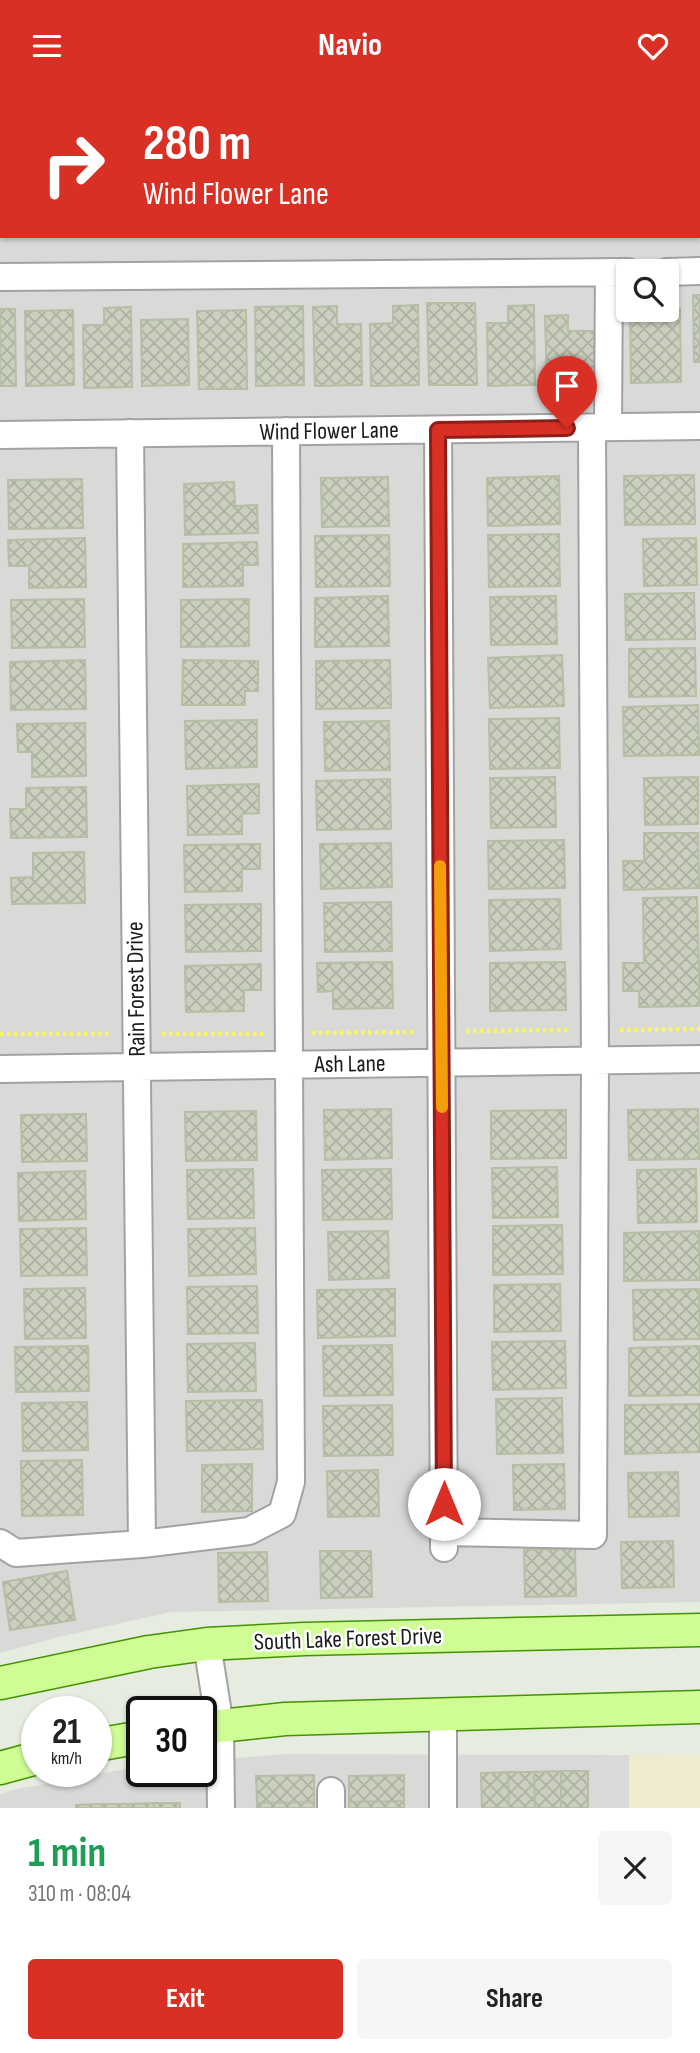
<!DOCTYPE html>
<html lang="en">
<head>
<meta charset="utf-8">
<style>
  :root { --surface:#fff; --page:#f6f6f6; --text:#222; --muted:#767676; --accent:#d93025 }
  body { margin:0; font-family:"Sofia Sans Condensed",sans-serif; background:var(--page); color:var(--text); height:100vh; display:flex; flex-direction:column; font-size:26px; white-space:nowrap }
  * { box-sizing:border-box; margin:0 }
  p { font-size:23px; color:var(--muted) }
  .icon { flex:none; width:38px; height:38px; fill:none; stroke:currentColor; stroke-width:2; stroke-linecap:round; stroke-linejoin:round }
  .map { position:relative; height:1717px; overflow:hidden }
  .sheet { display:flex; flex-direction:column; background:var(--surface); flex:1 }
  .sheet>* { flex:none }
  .guide { position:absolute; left:0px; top:0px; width:700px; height:147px; box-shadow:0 2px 5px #0004; background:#d93025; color:#fff; overflow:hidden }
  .fabs { position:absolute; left:616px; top:168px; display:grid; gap:14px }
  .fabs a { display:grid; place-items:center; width:63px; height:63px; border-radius:7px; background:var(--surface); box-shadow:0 2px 5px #0004; font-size:35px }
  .speed { position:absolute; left:21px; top:1605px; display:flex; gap:14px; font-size:35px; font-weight:700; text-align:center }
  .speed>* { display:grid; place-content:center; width:91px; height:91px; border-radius:50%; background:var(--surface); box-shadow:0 2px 5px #0004; line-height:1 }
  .speed small { font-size:18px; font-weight:400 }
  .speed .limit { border:4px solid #111; border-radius:10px; background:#fff; color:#111 }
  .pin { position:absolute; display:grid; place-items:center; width:60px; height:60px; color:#fff; margin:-72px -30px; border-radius:50% 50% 50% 0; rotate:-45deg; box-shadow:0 0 7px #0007 }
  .pin .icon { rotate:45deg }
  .me { position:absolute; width:77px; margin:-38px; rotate:0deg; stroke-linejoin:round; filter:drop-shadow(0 0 5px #0008) }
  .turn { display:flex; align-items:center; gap:24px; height:147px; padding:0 28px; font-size:32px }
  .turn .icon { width:91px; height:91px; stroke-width:2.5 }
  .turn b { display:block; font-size:49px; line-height:60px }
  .round { display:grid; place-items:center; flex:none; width:74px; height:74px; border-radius:7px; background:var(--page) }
  .summary { display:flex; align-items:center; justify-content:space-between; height:119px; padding:0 28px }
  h1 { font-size:42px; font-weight:700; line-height:52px; color:#1e9e55 }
  .cta { display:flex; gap:14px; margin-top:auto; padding:14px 28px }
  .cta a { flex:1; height:80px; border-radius:7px; background:var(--accent); color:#fff; font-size:28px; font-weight:700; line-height:80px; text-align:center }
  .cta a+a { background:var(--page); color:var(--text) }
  header { display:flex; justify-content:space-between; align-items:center; height:91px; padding:0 28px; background:var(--accent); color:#fff; font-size:32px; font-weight:700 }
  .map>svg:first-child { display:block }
  .residential { fill:#d9d9d8; fill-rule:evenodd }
  .commercial { fill:#eeebce }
  .building { fill:url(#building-cross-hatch); stroke:#b6bea3; stroke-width:2 }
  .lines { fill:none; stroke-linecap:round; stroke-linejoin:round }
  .minor-casing { stroke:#a2a2a2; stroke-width:30 }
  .major-casing { stroke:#449200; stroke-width:35 }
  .path { stroke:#faf564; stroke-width:4.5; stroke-dasharray:3.5 3.5; stroke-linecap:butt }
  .minor { stroke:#fff; stroke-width:26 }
  .major { stroke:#d0fc96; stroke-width:32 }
  .route-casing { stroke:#8d1f18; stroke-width:18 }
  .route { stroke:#d93025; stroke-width:12 }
  .slow { stroke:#f59e0b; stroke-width:12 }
  .labels { text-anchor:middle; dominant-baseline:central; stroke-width:5; stroke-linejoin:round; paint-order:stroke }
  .street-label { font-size:24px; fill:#1b1b1b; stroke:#fff }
</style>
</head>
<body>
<header><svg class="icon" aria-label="menu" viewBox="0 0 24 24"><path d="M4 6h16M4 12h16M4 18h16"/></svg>Navio<svg class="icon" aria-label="heart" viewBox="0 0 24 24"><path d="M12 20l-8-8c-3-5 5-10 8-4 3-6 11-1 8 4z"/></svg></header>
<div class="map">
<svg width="700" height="1717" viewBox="0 0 700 1717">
  <defs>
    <pattern id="building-cross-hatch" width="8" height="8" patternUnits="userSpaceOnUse" patternTransform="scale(1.75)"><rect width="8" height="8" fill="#cacfbe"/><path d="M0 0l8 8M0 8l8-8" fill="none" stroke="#adb1a3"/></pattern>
  </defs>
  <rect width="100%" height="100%" fill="#e6ede0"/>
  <path class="residential" d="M0 0H700V1511L171 1521 59 1546 0 1562ZM2 2H698V145H2ZM628 180H667V219H628Z
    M287 1663 629 1664V1717H0V1704L12 1699 142 1675V1680H201V1670Z"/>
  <path class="commercial" d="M629 1664 700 1665V1717H629Z"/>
  <path class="building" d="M0 61H2V132H0Z
    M698 67H700V139H698Z
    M693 204H700V271H694Z
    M427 212H475L477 294H429Z
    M418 214 419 294 371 295 370 233 393 232V215Z
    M534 214 535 294 488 295 487 232H508V215Z
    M303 215 304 294 256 295 255 216Z
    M337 215V233H361L362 294 315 295 313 216Z
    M131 216 132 296 84 297 83 234H104V217Z
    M0 218H15L16 295H0Z
    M680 218 681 291 631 292 630 219Z
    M73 219 74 294 26 295 25 220Z
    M246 219 247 298H199L197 220Z
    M568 224V240H594L595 294 547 295 545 225Z
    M188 228 189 294 142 295 141 229Z
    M694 384 695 433 625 434 624 385Z
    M559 385 560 433 488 435 487 387Z
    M388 386 389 435 322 436 321 387Z
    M82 388 83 437 9 438 8 389Z
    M234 391 235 415 257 414 258 442 185 444 184 393Z
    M559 443 560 495 489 496 488 444Z
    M389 444 390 495 316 496 315 445Z
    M85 447 86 496 29 497V475H9L8 449Z
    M696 447 697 494 644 495 643 448Z
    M257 451 258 474H243V495L183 496V453Z
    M694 502 695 548 626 549 625 503Z
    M388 505 389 555 315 556V507Z
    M556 505 557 553 491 554 490 506Z
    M84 508 85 556 12 557 11 509Z
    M249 508V555L181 556V509Z
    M695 557 696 605 629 606V558Z
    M562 564 564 615 490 617 488 567Z
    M85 569 86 618 11 619 10 571Z
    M183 569 258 570V600H245V614H182Z
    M390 569 391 617 316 618V570Z
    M698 614 699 664 624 665 623 616Z
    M559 627 560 677 490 678 489 628Z
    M257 629V676L186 678 185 630Z
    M389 630 390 679 325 680 324 631Z
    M85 632 86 685 32 686V661H18L17 633Z
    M555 686 556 736 491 737 490 687Z
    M698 686V733L645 734 644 687Z
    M390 688 391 738 317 739 316 690Z
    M259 693V722L242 723V743L188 744 187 695Z
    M86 696 87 746 11 747 10 718H26V697Z
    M644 742H698L699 797 624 799 623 770H644Z
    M564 749 565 797 489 798 488 750Z
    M391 752 392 796 321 798 320 753Z
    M260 753V778H242V800L185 801 184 754Z
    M84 761 85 812 12 813 11 787 33 786V762Z
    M697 806 700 915 639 916V900H623V872H644L643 807Z
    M560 808 561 858 490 860 489 809Z
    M391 811 392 860 325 861 324 812Z
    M261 813V860L186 861 185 814Z
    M392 871 393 917 333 918V900L318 901 317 872Z
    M565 871 566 919 490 920V872Z
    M261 873V899H244V920L186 921 185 875Z
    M391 1018 392 1067 325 1069 324 1019Z
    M698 1018 699 1068 629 1069 628 1019Z
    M566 1019V1067L491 1068V1020Z
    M256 1020 257 1069 186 1070 185 1021Z
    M86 1023 87 1070 22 1071 21 1024Z
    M557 1076 558 1126 493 1127 492 1077Z
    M253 1078 254 1127 188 1128 187 1079Z
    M391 1078 392 1128 323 1129 322 1079Z
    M696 1078 697 1131 638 1132 637 1079Z
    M85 1080 86 1128 19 1130 18 1082Z
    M562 1134 563 1183 493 1184V1135Z
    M86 1137 87 1184 21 1185 20 1138Z
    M255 1137 256 1183 189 1185 188 1138Z
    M388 1140 389 1187 329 1189 328 1141Z
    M699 1140 700 1189 624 1190V1142Z
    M560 1193 561 1240 494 1241V1194Z
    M257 1195 258 1242 188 1243 187 1196Z
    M85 1197 86 1247 25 1248 24 1198Z
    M395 1198V1245L318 1247 317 1199Z
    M699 1198 700 1248 634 1249 633 1199Z
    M565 1250 566 1297 493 1299 492 1251Z
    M255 1252 256 1300 188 1301 187 1253Z
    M392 1254 393 1304 324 1305 323 1255Z
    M88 1255 89 1300 16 1301 15 1256Z
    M700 1255V1304L629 1305V1257Z
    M562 1307 563 1362 497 1363 496 1308Z
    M262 1309 263 1358 187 1360 186 1310Z
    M87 1311 88 1359 23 1360 22 1312Z
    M700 1313V1361L625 1363V1314Z
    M392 1314 393 1364 324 1365 323 1315Z
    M82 1369 83 1424 22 1425 21 1370Z
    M252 1373V1420L202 1421V1374Z
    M564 1373 565 1418 514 1419 513 1374Z
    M378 1379 379 1425 328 1426 327 1380Z
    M678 1381 679 1425 629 1426 628 1382Z
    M673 1450 674 1496 622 1497 621 1451Z
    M575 1458 576 1505 525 1506 524 1459Z
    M320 1460H371L372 1506 321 1507Z
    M267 1461 268 1510 219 1511 218 1462Z
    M67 1480 75 1529 10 1539 3 1491Z
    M561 1680H588V1717H561Z
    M561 1680V1717H535L534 1681Z
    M508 1681 509 1717H482L481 1682Z
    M508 1681H534L535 1717H509Z
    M314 1684V1711L257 1712 256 1685Z
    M404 1684V1710L349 1711V1685Z
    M404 1710V1717H349V1711Z
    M314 1711V1717H257V1712Z
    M154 1712H180V1717H154Z
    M154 1712V1717H128V1713Z
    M102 1713V1717H76V1714Z
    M102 1713H128V1717H102Z"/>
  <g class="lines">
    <defs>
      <path id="minor" d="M30 0V2
        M200 0V2
        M370 2V0
        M479 2 549 0
        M0 8H2
        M667 181 700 180
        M0 186 628 181
        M608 336 609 181
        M438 339 444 1457
        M130 342 142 1453
        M0 344 700 335
        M0 978 700 968
        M444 1441 593 1444 595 970 592 337
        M0 1452 16 1462 142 1453 249 1440 282 1423 291 1391 286 340
        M207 1553 220 1635 221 1717
        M443 1623V1717
        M331 1700V1717"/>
      <path id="major" d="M0 1592 149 1561 207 1553 304 1548 700 1539
        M201 1637 285 1628 700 1616
        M96 1654 142 1646
        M0 1677 37 1667"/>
    </defs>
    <use href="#minor" class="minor-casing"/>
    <use href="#major" class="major-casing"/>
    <path class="path" d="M620 939 700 938
      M466 940 570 939
      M312 942 416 941
      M0 943H111
      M162 943H265"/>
    <use href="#minor" class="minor"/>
    <use href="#major" class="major"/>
  </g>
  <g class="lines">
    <defs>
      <path id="route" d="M444 1413 438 339 567 337"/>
    </defs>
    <use href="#route" class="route-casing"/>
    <use href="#route" class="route"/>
    <path class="slow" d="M440 775 442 1016"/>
  </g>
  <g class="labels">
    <g class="street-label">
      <text transform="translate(329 340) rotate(-1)">Wind Flower Lane</text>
      <text transform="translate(136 898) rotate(-91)">Rain Forest Drive</text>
      <text transform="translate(350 973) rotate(-1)">Ash Lane</text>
      <text transform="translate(348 1548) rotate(-2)">South Lake Forest Drive</text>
    </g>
  </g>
</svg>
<div class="fabs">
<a><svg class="icon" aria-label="search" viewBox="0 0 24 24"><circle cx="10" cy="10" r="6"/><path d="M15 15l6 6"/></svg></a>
</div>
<div class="speed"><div>21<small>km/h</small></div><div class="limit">30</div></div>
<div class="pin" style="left:567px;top:337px;background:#d93025"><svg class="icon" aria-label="arrive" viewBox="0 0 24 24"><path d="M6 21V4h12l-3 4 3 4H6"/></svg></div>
<svg class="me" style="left:444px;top:1413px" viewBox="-20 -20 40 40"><circle r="19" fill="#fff"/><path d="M0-13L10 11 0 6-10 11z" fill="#d93025"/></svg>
<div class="guide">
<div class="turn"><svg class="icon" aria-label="right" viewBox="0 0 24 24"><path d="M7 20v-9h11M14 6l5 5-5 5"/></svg><div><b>280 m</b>Wind Flower Lane</div></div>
</div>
</div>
<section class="sheet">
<div class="summary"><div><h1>1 min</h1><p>310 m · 08:04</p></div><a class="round"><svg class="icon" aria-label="close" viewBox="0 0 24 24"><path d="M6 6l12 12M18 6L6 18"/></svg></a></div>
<div class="cta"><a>Exit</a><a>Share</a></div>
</section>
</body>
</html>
